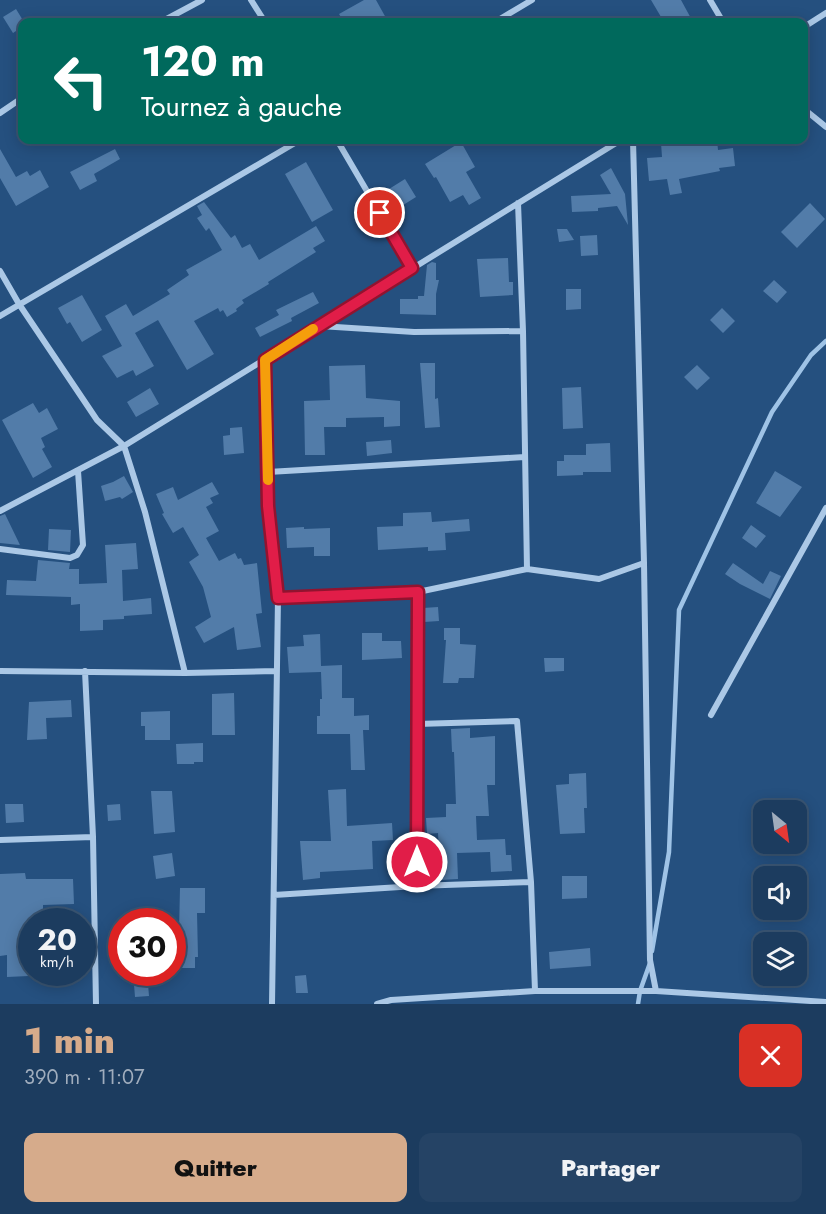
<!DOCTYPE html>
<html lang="fr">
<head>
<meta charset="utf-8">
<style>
  :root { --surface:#1c3c5f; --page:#254365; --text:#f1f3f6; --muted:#a0adbd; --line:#3a5674; --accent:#d6ab8b }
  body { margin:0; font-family:Jost,sans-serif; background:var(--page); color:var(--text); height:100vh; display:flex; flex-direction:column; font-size:22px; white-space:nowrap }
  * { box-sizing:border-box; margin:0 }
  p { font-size:20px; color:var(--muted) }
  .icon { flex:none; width:33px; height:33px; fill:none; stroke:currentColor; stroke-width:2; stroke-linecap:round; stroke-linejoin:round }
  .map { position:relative; height:1004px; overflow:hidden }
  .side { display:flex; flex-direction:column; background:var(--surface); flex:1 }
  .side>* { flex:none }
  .banner { position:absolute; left:18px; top:18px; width:790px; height:126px; border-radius:12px; box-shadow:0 3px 15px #0003,0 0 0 2px var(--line); background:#00695c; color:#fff; overflow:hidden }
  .needle { width:39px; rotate:151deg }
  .buttons { position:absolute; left:753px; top:800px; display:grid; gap:12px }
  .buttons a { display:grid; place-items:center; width:54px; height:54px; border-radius:12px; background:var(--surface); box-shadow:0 3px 15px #0003,0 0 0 2px var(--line); font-size:30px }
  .speed { position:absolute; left:18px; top:908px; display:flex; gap:12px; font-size:30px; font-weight:700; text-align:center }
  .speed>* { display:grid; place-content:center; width:78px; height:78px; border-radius:50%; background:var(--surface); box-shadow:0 3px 15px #0003,0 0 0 2px var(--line); line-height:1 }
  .speed small { font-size:15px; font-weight:400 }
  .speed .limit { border:9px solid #d22; background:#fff; color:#111 }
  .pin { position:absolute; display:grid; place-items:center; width:51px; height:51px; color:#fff; margin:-26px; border:3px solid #fff; border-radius:50%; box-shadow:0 2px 6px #0007 }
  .me { position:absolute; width:66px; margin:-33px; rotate:0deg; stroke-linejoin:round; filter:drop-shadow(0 0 4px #0008) }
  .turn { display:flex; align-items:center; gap:21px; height:126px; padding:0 24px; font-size:27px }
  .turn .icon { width:78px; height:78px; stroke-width:2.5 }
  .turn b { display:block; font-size:42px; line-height:51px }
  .round { display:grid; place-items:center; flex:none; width:63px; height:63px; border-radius:12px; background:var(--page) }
  .summary { display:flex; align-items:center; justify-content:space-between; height:102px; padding:0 24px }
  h1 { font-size:36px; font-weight:800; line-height:45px; color:var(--accent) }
  .button { display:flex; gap:12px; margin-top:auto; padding:12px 24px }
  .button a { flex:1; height:69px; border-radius:12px; background:var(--accent); color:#111; font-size:24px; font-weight:800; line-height:69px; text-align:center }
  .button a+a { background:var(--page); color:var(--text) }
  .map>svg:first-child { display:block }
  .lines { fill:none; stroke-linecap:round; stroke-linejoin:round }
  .stream { stroke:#9fc3e6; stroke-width:4.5 }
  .building { fill:#527ca9 }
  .minor { stroke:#abc8e6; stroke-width:6 }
  .route-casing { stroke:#92132f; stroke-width:15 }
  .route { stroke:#e11d48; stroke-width:10 }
  .slow { stroke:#f59e0b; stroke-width:10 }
</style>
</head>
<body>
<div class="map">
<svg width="826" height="1004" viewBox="0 0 826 1004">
  <rect width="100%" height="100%" fill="#25507f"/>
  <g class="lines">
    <path class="stream" d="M652 951 669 852 679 610 772 412 811 355 826 341
      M638 1004 640 991 650 963"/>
  </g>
  <path class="building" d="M364 0H376L386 18 378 22H344L339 14Z
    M651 0H681L693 22H664Z
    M16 9 24 22H22V27L13 33 3 17Z
    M695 140H717L718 150 733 148 735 166 719 168 720 171 679 179 682 193 670 195 667 179 649 181 647 158 662 157 661 143Z
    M461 142 475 167 466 172 481 198 469 205 463 195 450 202 436 177 434 178 425 164Z
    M0 149 16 177 27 171 30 176 40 170 49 187 16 206 0 178Z
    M115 149 120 159 94 174 97 181 80 190 70 172Z
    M306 162 333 210 312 222 285 174Z
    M611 168 625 194 628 225 617 206 598 208V211L572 212 571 196 611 194 600 175Z
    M405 179 416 197 400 207 389 189Z
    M204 202 231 238 235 235 242 248 250 244 259 260 316 226 325 241 313 248 316 252 268 282 269 284 242 300 244 303 236 309 237 311 227 317 223 310 220 312 218 308 194 321 214 354 187 370 158 320 135 333 154 366 136 376 133 370 117 378 102 356 122 346 105 316 126 304 133 316 170 294 167 290 189 275 186 270 222 250 209 228 206 231 197 218 202 215 197 206Z
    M810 203 825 219 797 248 781 232Z
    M557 229H567L574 240 559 242Z
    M597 235 598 255 581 256 580 236Z
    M508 258 509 282H513V295L480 297 477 259Z
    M432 262 436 263V280H439L436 294V315L400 314V299H418V296H424L427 265Z
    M774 280 787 292 777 303 763 291Z
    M566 289H581V309L566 310Z
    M313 292 319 303 291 318 292 321 260 337 255 328 279 315 276 310Z
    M82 295 102 330 82 342 70 322 67 324 58 308Z
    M722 308 735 321 723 333 710 320Z
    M420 363H435V399L438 398 440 427 425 428Z
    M365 365 366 398 400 401V426L384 427V417L346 418V427H324L325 455H305L304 401 330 400 329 366Z
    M697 365 710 378 697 390 684 377Z
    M581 387 583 428 563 429 562 388Z
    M150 388 159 404 136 417 127 402Z
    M33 403 39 413 47 408 58 429 41 438 45 447 42 449 52 467 33 478 2 420Z
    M242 427 244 453 224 455 223 436 230 435V428Z
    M391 440 392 453 367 456 366 442Z
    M610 443 611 472H583V475L557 476V461H564V455H586V444Z
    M775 471 802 487 780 517 756 503Z
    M124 476 133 492 122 499 120 497 105 501 101 486 113 482Z
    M212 482 219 494 210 498 213 503 206 507 219 531 206 538 219 561 235 553 238 559 241 558 244 565 257 563 262 613 256 614 261 647 237 650 234 627 204 643 195 627 211 617 203 587 189 562 199 555 183 527 173 533 162 514 164 513 156 494 173 487 178 500Z
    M431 512 432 522 469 519 470 531 445 533 446 550 428 551V547L378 550 377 527 403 526V513Z
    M5 514 20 545 0 543V516Z
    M751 525 766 536 756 548 742 538Z
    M304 527V529L330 528V556H314V547L287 548 286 528Z
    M49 529 71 530 70 552 48 550Z
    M136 543 138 569 122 570 123 601 151 598 152 614 124 616V619L103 620V630L80 631V604L71 605V597L6 595 7 580 36 581 38 560 70 563 69 569H79V584L107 583 105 545Z
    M733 563 763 584 770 571 781 576 770 599 740 584 725 574Z
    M438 607 439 621 424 622 423 608Z
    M444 628H460V644L476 645 474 678H459L458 683H443L446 640H444Z
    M362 633H382V641H401L402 658 362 660Z
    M320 634 321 666 342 665V698H354V716L369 715V730H363L365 770H351L350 734H317V716H320V699H322L321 672 289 673 287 647 304 646 303 635Z
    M544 658H564V671L545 672Z
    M234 693 235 735H212V694Z
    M71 700 72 717 46 718 47 739 27 740 29 702Z
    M170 711V740H145V726H141V712Z
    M470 728V738L495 736V785H487L489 816H476L477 840 505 839 506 855H511L512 871 491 872 490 852 457 853 458 879 440 880 438 833 427 834 426 818 446 817V804H456L454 752H452L451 729Z
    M203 743V762H194V764H177L176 744Z
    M586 773 587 808H584L585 833 560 834 556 785 569 784V774Z
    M346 789 347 826 392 823 393 840 372 841 373 869 320 872V878L303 880 300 841H331L328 790Z
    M151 791H172L175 832 154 834Z
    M5 804H23L24 822 6 823Z
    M120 804 121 820 108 821 107 805Z
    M172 853 175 876 156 879 153 856Z
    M25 873 26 879H73L74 904 43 905V921H32V929H26V961H29V976L7 977V955L0 956V874Z
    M562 876H587V898L562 899Z
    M180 888H205V913H197L198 957H195V968H182L181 957 172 958V932H179Z
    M590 948 591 966 550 969 549 952Z
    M133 972H147L149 996 135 997Z
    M306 975 308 993H296L295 976Z"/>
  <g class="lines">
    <path class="minor" d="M251 0 265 22
      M710 0 723 22
      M161 22 202 0
      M495 22 532 0
      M804 27 826 13
      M804 109 826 127
      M0 113 22 98
      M337 140 412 268
      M633 140 644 563 650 960 656 991
      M518 203 523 331 527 569
      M0 271 19 304 97 420 124 446 145 512 185 673
      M0 316 300 140
      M320 326 414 332 523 331
      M265 360 268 506 278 598 272 1004
      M268 472 525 457
      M0 511 124 446 621 140
      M0 549 70 558 77 555 83 545 78 471
      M278 598 418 592 527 569 599 579 644 563
      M0 671 185 673 276 671
      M85 671 93 837 96 1004
      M711 715 826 508
      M417 724 517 721 531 882 535 991
      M0 840 93 837
      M416 886 418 592
      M274 895 416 886 531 882
      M377 1004 391 1000 535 991H656L826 1002"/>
  </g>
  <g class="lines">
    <defs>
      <path id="route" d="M380 213 412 268 265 360 268 506 278 598 418 592 417 862"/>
    </defs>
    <use href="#route" class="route-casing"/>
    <use href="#route" class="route"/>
    <path class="slow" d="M268 480 265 360 313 329"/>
  </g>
</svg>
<div class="buttons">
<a><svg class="needle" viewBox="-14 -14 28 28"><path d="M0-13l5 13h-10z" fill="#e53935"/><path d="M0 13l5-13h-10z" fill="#a0adbd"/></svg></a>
<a><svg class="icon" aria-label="sound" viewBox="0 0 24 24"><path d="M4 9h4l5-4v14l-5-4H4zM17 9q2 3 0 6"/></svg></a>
<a><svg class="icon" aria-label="layers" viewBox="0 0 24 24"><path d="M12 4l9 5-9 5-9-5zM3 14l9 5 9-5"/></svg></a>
</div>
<div class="speed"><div>20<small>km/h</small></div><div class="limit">30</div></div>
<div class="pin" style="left:380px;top:213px;background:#d93025"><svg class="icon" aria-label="arrive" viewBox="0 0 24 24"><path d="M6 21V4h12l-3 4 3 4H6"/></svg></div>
<svg class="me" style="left:417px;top:862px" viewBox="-20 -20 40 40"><circle r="17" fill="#e11d48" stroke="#fff" stroke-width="3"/><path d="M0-11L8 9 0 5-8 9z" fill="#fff"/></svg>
<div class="banner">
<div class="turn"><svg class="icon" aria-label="left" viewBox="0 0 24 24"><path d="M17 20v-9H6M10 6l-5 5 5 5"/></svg><div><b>120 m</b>Tournez à gauche</div></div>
</div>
</div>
<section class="side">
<div class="summary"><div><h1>1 min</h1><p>390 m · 11:07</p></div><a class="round" style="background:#d93025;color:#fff"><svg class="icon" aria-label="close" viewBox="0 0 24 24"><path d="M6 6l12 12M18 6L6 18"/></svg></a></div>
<div class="button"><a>Quitter</a><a>Partager</a></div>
</section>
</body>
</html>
